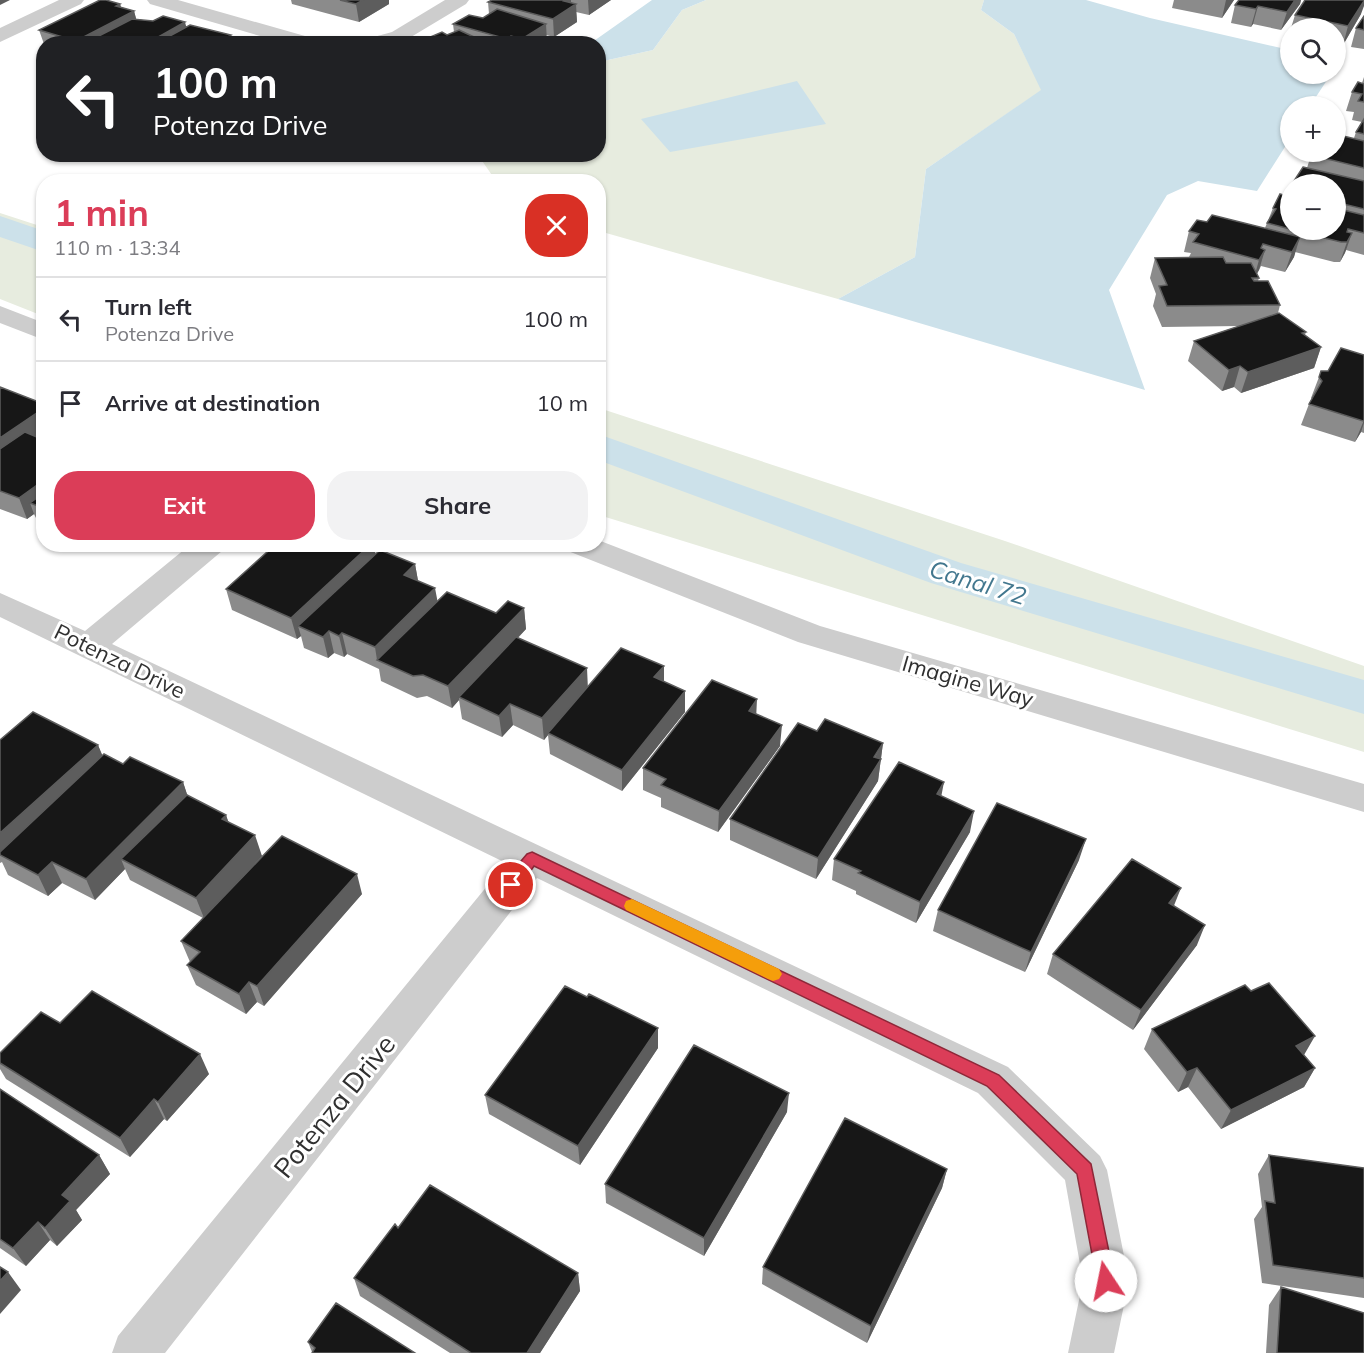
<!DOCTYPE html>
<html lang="en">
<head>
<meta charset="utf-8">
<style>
  :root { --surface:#fff; --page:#f2f2f3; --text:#2b2b33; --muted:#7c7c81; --line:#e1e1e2; --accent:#db3d58 }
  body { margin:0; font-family:Mulish,sans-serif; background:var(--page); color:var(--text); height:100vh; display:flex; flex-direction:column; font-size:22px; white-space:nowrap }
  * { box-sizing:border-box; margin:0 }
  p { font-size:20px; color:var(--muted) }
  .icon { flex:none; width:33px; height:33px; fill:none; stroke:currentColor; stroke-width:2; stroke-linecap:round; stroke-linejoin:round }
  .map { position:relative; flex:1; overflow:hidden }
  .sheet { position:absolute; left:36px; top:174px; width:570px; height:378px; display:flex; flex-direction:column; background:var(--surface); border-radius:24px; box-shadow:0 2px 4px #0004 }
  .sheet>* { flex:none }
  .guide { position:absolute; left:36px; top:36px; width:570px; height:126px; border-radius:24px; box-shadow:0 2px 4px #0004; background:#202124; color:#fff; overflow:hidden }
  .buttons { position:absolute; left:1280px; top:18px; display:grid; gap:12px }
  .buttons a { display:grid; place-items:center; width:66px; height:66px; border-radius:50%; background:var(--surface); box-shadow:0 2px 4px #0004; font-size:30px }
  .pin { position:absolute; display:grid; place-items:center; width:51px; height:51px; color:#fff; margin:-26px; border:3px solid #fff; border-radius:50%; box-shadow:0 2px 6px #0007 }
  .me { position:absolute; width:66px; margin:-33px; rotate:349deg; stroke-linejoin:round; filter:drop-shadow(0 0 4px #0008) }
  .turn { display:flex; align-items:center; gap:21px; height:126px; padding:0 18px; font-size:27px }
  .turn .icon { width:78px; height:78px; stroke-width:2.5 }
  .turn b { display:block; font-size:42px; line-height:51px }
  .round { display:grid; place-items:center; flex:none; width:63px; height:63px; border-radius:24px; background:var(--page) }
  .overview { display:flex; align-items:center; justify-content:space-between; height:102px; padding:0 18px }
  h1 { font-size:36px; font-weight:700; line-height:45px; color:var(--accent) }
  .button { display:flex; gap:12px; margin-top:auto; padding:12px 18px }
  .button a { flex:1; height:69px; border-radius:24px; background:var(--accent); color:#fff; font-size:24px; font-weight:700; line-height:69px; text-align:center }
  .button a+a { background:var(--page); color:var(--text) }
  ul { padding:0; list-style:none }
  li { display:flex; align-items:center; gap:18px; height:84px; padding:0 18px; border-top:2px solid var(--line) }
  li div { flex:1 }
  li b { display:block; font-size:22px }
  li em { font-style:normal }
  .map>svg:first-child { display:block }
  .green { fill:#e7ecdf }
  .water { fill:#cce1ea }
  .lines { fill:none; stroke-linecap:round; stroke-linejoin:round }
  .canal { fill:#cce1ea; fill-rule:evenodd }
  .minor { fill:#cdcdcd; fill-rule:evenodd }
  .tertiary { fill:#cdcdcd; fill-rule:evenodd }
  .wall { fill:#8b8b8b }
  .shaded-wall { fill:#5d5d5d }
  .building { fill:#171717; stroke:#5d5d5d; stroke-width:1.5 }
  .route { fill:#db3d58; stroke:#8e2839; stroke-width:1.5 }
  .slow { fill:#f59e0b }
  .labels { text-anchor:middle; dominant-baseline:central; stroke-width:6; stroke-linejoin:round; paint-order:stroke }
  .street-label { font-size:22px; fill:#303030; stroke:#fff }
  .water-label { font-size:24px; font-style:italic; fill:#42778e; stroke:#fff }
  .near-street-label { font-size:27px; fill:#303030; stroke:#fff }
</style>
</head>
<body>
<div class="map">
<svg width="1364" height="1353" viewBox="0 0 1364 1353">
  <rect width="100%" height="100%" fill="#fff"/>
  <path class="green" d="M706 0H984L981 10 1014 34 1042 90 926 169 915 257 838 299 599 231 598 182 496 181 478 155 598 154 599 62 653 50 682 10Z
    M0 213 43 227V316L0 299Z
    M599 408 1005 541 1364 666V752L599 515Z"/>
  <path class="water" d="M652 0H706L682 10 653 50 599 62 598 44 591 43Z
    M984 0H1086L1150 18 1290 50V74H1331L1310 106H1290V139L1257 191 1198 181 1167 195 1109 290 1145 390 838 299 915 257 926 169 1041 90 1014 34 981 10Z
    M797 81 826 124 670 152 641 119Z"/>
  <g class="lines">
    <path class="canal" d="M0 216 44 231V252L0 237Z
      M598 434 961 563 1364 680V714L931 583 598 460Z"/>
    <path class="minor" d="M59 0H84L81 4 0 42V28Z
      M147 0H178L319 40 322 44H288L150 4Z
      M445 0H469L466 4 406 40 394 44H360L363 40 392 32Z
      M191 544H226L222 551 112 644 1008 1067 1100 1156 1107 1170 1129 1281 1114 1353H1068L1083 1281 1065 1180 978 1093 537 878 165 1353H112L118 1336 506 863 0 617V593L85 631Z"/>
    <path class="tertiary" d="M0 306 44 323V340L0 323Z
      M598 540 820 626 1364 784V812L798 642 568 551 564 544H598Z"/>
  </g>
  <path class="wall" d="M291 0H389V4L359 22 292 4Z
    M492 0H611L589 15 576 12 577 22 554 37 546 35 547 42 545 44H414L447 35 454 32 453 24 483 18 489 14 488 2Z
    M1174 0H1234L1222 18 1172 8Z
    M1239 0H1301L1300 4 1281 30 1253 24 1251 27 1231 23 1235 5Z
    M120 4 121 7 134 11 136 19 186 26 232 41 261 44H44L39 30Z
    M1361 14 1343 45 1335 43V28H1291L1295 15Z
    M1364 16V49L1351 47 1356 28Z
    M1364 77V255L1346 250 1340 262H1334L1295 252 1294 257 1285 272 1261 266 1257 274 1259 278 1258 281 1280 305 1278 313 1306 332 1305 335 1321 347 1314 368 1241 393 1234 387 1222 391 1188 361 1194 341 1239 326 1162 327 1153 306 1156 294 1150 278 1155 258 1189 257 1191 253 1184 252 1189 231 1207 222 1265 228 1273 208 1287 196 1290 188V230H1335V184L1307 168 1311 155 1354 138 1356 132 1362 122 1352 120 1354 112 1346 111 1352 92 1362 83Z
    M1364 355V433L1361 432 1355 442 1301 425 1309 404 1312 399 1311 398 1319 377 1328 371Z
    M0 387 44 404V434L38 438 44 440V526L39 524 34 514 27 519 0 509Z
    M87 544H99L95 548Z
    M276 544H374L375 554 415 564 418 581 437 601 496 613 524 608 526 629 518 638 588 687 664 666V682L685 712 622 791 550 754 548 735 544 740 513 725 502 737 462 719 459 700 452 708 427 696 417 698 381 681 379 669 347 654 344 657 334 653 328 658 304 648 301 636 297 639 232 610 226 589Z
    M757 714 780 746 718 832 661 807V798L643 790V768Z
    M817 731 883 743 878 781 816 879 730 840V819Z
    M0 740 98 745 102 756 123 764 183 782 187 795 226 815 228 821 262 856 223 898 362 894 264 1006 257 1002 246 1014 196 985 187 965 190 962 181 941 203 918 130 880 125 869 95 900 62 883 48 896 8 875 2 862 0 863Z
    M942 796 970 832 916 923 856 894V891L832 880 834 859Z
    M1079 860 1025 972 933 931 938 910Z
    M1174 905 1197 945 1133 1030 1047 974 1053 954Z
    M587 997 658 1028V1048L580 1165 489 1114 485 1095Z
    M60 1023 209 1074 167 1121 164 1119 130 1157 6 1079 0 1069V1053Z
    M1152 1029 1304 1055 1315 1068 1304 1087 1221 1129 1188 1087 1178 1092 1144 1049Z
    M0 1089 99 1155 110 1174 76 1210 82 1220 57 1246 50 1240 26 1266 0 1248Z
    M787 1112 704 1256 606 1203 605 1184Z
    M1269 1155 1364 1168V1298L1262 1283 1254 1219 1262 1207 1258 1174Z
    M947 1169 942 1188 867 1343 762 1284 763 1267Z
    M398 1228 578 1273 580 1291 540 1353H450L360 1296 354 1278Z
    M1281 1287 1364 1353H1266L1269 1305Z
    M308 1342 415 1353 312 1352Z"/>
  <path class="shaded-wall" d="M0 0H10L0 5Z
    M363 0H389V4L359 22 356 4Z
    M566 0H571V7L576 4 577 22 554 37 553 19 564 1Z
    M588 0H611L589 15Z
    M1226 0H1234L1222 18Z
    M1295 0H1301L1300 4 1281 30 1287 12Z
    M1364 1V6L1361 14 1343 45 1348 26Z
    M120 4 123 16 134 11 139 29 87 42V44H76V41L116 6Z
    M1258 6 1253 24 1251 27 1256 9Z
    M185 22 190 41 184 44H146Z
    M546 24 547 42 545 44H523L522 39Z
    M231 35 233 44H216Z
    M511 36V44H507V39Z
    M1352 233 1345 253 1340 262 1347 242Z
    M1300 237 1294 257 1285 272 1292 252Z
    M1265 250 1259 270 1254 278 1259 260Z
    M1321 347 1314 368 1241 393 1248 372Z
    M1240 366 1234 387 1222 391 1229 370Z
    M44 408V434L0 465V438Z
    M1364 420V423L1361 432 1355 442Z
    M44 480V507L30 503 34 514 27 519 19 498Z
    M371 544H374L377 564 298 626 301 636 297 639 291 618Z
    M415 564 419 586 404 575Z
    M435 588 439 609 377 660 375 647Z
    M524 608 526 629 460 698 459 697V700L452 708 448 686Z
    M329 631 334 653 328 658 323 637Z
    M342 633 347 654 344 657 339 636Z
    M664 666V687L654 677Z
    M587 668 588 690 548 733V735L544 740 542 718Z
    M685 691V712L622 791V770Z
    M757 699 756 720 749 711Z
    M510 704 513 725 502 737 499 716Z
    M782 725 780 746 718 832 719 811Z
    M883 743 878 781 816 879 818 858Z
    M98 745 107 766 0 855V833Z
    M183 782 190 803 121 859 125 869 95 900 86 879Z
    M944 782 940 803 937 794Z
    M974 811 970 832 916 923 920 902Z
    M226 815 233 836 222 819Z
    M255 835 262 856 204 918 196 898Z
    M1086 839 1079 860 1025 972 1031 952Z
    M52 862 62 883 48 896 38 875Z
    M357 874 362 894 264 1006 257 986Z
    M1181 888 1173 908 1169 903Z
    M1205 925 1197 945 1133 1030 1141 1010Z
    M249 982 257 1002 246 1014 239 994Z
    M658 1028V1048L580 1165 578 1146Z
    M1315 1036 1304 1055 1296 1046Z
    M200 1054 209 1074 167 1121 158 1102Z
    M1197 1068 1188 1087 1178 1092 1187 1072Z
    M1315 1068 1304 1087 1221 1129 1231 1110Z
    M789 1093 787 1112 704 1256V1238Z
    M154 1099 164 1119 130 1157 120 1138Z
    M99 1155 110 1174 76 1210 82 1220 57 1246 45 1228 62 1195Z
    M947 1169 942 1188 867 1343 871 1326Z
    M38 1222 50 1240 26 1266 13 1248Z
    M8 1272 21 1290 0 1314V1281Z
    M578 1273 580 1291 540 1353H527Z"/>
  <path class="building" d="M100 0H106L120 4 116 6 134 11 76 41 39 30Z
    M340 0H363L356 4Z
    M492 0H566L564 1 576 4 553 19 488 2Z
    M1239 0H1295L1287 12 1258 6 1256 9 1235 5Z
    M1305 0H1364V1L1348 26 1295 15Z
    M497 9 546 24 522 39 511 36 507 39 453 24 469 15 483 18Z
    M163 16 185 22 146 44H92L87 42 132 19 153 21Z
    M1364 16V30L1356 28Z
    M190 25 231 35 216 44H155Z
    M459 30 489 44H414L442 32 447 35Z
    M240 37 261 44H228Z
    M1358 82 1364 84V102L1358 101 1362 94 1352 92Z
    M1364 119V134L1356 132Z
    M1335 134 1364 141V168L1311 155 1313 152H1335Z
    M1303 167 1364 181V209L1335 202V184H1292Z
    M1280 194 1290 197V229L1267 223 1276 209 1273 208Z
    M1335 208 1364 215V233L1348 229 1347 232 1352 233 1347 242H1341L1291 230H1335Z
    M1212 215 1300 237 1292 252 1263 244 1261 248 1265 250 1259 260 1193 242 1199 234 1189 231 1197 220 1207 222Z
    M1223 257 1226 263H1251L1259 278H1252L1254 281H1268L1280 305 1167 306 1159 286 1167 285 1155 258Z
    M1279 313 1306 332 1302 333 1321 347 1248 372 1240 366 1229 370 1194 341Z
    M1341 348 1364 355V420L1363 421 1309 404 1322 381 1319 377 1321 371H1328Z
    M0 387 44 404V408L0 438Z
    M25 432 44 440V480L19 498 0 491V449Z
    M44 493V508L30 503Z
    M276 544H371L291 618 226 589Z
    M380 550 415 564 404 575 435 588 375 647 342 633 339 636 329 631 323 637 298 626Z
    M447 592 496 613 508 601 524 608 448 686 423 675 413 676 377 660Z
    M516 637 587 668 542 718 510 704 499 716 459 697Z
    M621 648 664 666 654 677 685 691 622 770 548 733Z
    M712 680 757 699 749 711 782 725 719 811 661 785 666 779 643 768Z
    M33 712 98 745 0 833V740Z
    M825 719 883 743 874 757 881 759 818 858 730 819 798 723 817 731Z
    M104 754 123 764 130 757 183 782 86 879 52 862 38 875 0 855V852Z
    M899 762 944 782 937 794 974 811 920 902 858 873 861 871 834 859Z
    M187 795 226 815 222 819 255 835 196 898 121 859Z
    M997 803 1086 839 1031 952 938 910Z
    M282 836 357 874 257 986 249 982 239 994 187 965 200 952 181 941Z
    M1132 859 1181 888 1169 903 1205 925 1141 1010 1053 954Z
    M1269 983 1315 1036 1296 1046 1315 1068 1231 1110 1197 1068 1187 1072 1152 1029 1245 985 1251 991Z
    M565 986 587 997 589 994 658 1028 578 1146 485 1095Z
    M92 991 200 1054 158 1102 154 1099 120 1138 0 1063V1053L41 1012 60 1023Z
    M694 1045 789 1093 704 1238 605 1184Z
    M0 1089 99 1155 62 1195 70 1201 45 1228 38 1222 13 1248 0 1239Z
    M845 1118 947 1169 871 1326 763 1267Z
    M1269 1155 1364 1168V1278L1273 1265 1265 1201 1275 1203Z
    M430 1185 578 1273 527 1353H471L354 1278 395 1224 398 1228Z
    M0 1267 8 1272 0 1281Z
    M1281 1287 1364 1313V1353H1277Z
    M336 1303 415 1353H312L315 1348 308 1342Z"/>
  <path class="route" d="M532 852 999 1075 1091 1164 1115 1281 1113 1288 1106 1290 1099 1288 1097 1281 1077 1174 987 1086 534 866C527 876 519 894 505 889L503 885 505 880 527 854Z"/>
  <path class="slow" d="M632 899 779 969 782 974 779 979 773 981 768 979 626 910 624 906 626 901Z"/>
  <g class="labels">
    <g class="street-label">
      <text transform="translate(120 661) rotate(26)">Potenza Drive</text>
      <text transform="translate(968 681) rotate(16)">Imagine Way</text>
    </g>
    <g class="water-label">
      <text transform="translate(978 582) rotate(17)">Canal 72</text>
    </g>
    <g class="near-street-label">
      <text transform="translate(334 1106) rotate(-51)">Potenza Drive</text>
    </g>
  </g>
</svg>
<div class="buttons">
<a><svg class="icon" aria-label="search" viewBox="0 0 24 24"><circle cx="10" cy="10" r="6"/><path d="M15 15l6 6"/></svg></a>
<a>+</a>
<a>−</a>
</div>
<div class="pin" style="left:511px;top:885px;background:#d93025"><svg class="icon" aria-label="arrive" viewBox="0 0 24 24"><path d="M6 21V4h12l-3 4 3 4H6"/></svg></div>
<svg class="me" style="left:1106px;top:1281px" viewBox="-20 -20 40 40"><circle r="19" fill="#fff"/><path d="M0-13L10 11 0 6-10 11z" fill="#db3d58"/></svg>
<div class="guide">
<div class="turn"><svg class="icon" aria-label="left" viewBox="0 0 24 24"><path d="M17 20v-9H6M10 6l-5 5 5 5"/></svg><div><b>100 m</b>Potenza Drive</div></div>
</div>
<section class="sheet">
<div class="overview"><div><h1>1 min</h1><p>110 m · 13:34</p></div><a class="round" style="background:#d93025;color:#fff"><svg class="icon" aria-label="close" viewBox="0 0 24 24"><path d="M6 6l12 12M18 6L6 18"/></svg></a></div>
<ul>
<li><svg class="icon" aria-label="left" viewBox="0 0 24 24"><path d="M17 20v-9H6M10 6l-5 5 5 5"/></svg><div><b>Turn left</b><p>Potenza Drive</p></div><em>100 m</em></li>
<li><svg class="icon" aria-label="arrive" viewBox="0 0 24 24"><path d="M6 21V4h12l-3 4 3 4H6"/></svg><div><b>Arrive at destination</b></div><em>10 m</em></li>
</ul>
<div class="button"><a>Exit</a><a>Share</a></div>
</section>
</div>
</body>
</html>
